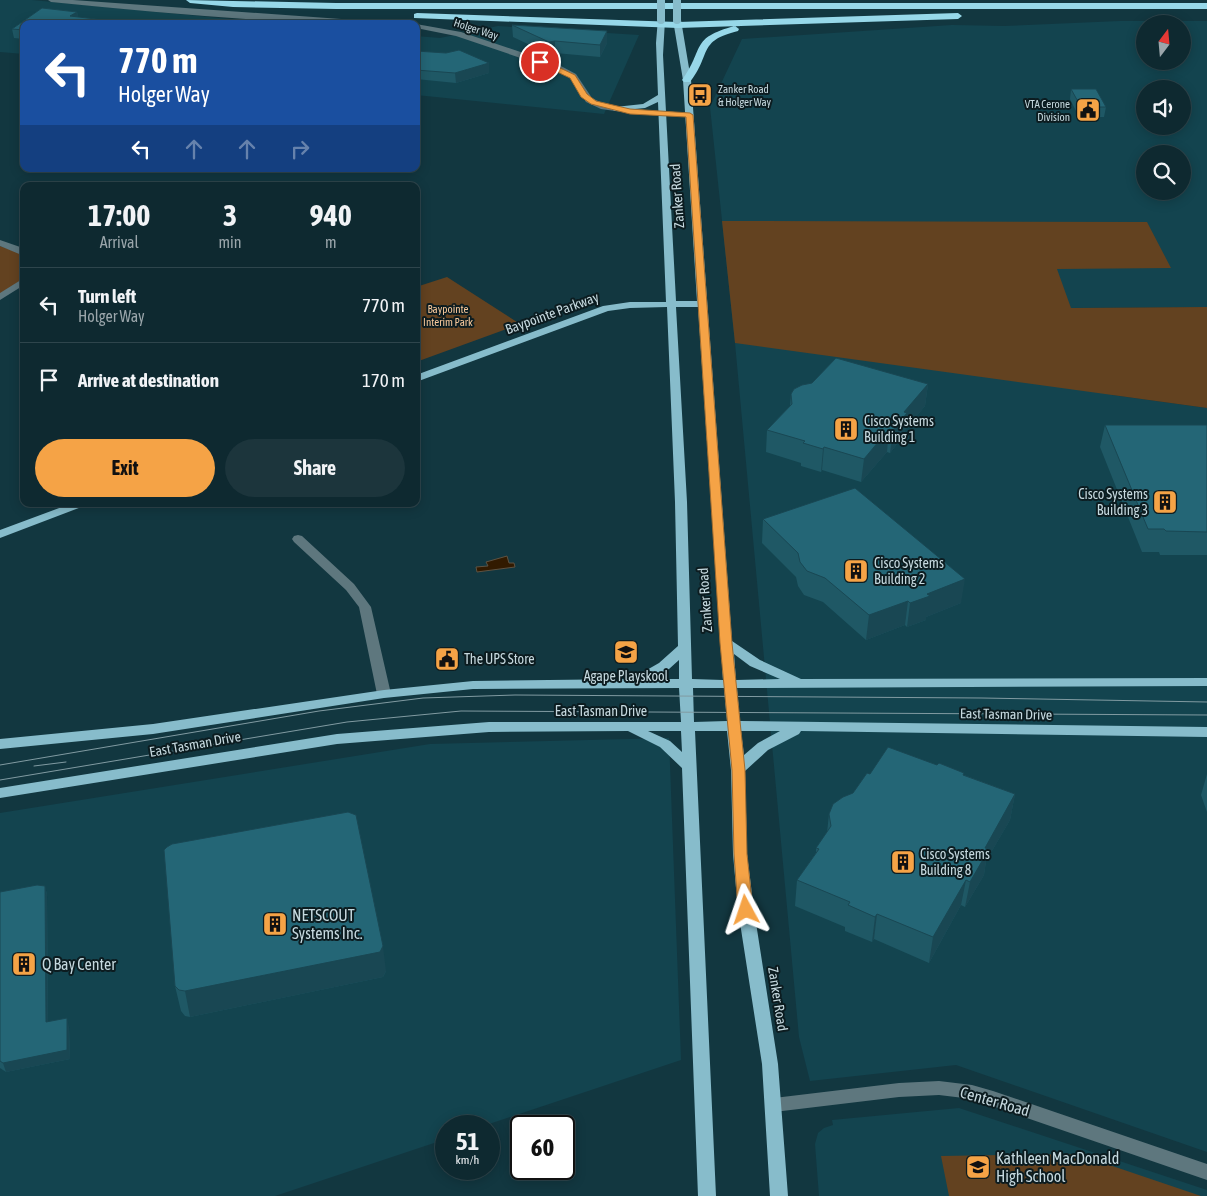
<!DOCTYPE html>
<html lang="en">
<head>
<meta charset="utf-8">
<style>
  :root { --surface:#0e2930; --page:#1c353c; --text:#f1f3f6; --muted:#9ba6ab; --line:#2e454c; --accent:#f5a346 }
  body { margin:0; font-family:"Asap Condensed",sans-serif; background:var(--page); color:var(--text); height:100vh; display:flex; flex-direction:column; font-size:19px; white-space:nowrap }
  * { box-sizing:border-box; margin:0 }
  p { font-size:16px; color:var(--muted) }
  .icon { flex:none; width:28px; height:28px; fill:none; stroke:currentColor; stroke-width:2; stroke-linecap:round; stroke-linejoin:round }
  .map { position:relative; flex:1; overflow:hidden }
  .side { position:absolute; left:20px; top:182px; width:400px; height:325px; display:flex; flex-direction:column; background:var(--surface); border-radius:10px; box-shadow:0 2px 12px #0003,0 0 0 1px var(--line) }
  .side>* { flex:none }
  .guide { position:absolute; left:20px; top:20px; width:400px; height:152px; border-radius:10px; box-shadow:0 2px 12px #0003,0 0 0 1px var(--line); background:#1a4fa0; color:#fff; overflow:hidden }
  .needle { width:32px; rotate:16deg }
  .controls { position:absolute; left:1136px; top:15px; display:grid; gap:10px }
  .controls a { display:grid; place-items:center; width:55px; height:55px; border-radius:50%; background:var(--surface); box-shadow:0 2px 12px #0003,0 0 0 1px var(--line); font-size:25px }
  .speed { position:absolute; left:435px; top:1115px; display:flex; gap:10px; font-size:25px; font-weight:700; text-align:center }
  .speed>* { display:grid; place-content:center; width:65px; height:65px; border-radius:50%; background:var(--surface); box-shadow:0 2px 12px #0003,0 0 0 1px var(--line); line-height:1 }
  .speed small { font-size:12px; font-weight:400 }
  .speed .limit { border:2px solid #111; border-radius:8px; background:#fff; color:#111 }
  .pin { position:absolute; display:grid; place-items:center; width:42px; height:42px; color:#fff; margin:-21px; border:2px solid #fff; border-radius:50%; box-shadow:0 1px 5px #0007 }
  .me { position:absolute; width:55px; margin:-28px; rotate:355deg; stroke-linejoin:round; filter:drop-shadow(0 0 4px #0008) }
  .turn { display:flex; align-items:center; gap:18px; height:105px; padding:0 15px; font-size:22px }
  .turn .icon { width:65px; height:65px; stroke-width:2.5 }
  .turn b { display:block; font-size:35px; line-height:42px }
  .lanes { display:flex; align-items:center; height:48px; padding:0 15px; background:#0003; justify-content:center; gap:25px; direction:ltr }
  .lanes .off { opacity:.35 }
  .eta { display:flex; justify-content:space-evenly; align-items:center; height:85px; text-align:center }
  .eta b { font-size:30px; font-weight:700; line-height:35px }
  .action { display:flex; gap:10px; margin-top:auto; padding:10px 15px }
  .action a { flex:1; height:58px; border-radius:30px; background:var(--accent); color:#111; font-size:20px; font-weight:700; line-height:58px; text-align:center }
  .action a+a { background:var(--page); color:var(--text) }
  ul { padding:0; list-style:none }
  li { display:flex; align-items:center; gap:15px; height:75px; padding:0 15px; border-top:1px solid var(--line) }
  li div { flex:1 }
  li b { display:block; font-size:19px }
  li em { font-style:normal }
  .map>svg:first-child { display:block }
  .built { fill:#13444f; fill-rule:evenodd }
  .green { fill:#634220 }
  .water { fill:#321a00; stroke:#5e5343 }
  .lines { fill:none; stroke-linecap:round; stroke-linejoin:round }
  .minor { fill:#5e777e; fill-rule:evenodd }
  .major { fill:#87bccb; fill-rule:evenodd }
  .highway { fill:#97d8e9; fill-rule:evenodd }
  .tram { stroke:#819ba2; stroke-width:1 }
  .major-bridge { stroke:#87bccb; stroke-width:8 }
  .wall { fill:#1f5865 }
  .shaded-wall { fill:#194753 }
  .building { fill:#246676; stroke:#194753 }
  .route { fill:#f5a346; stroke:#9f6a2e }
  .labels { text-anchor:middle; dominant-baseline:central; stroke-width:4; stroke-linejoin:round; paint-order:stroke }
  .far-street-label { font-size:11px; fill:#c6d9df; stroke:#0c1c20 }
  .far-poi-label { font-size:11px; fill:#c6d9df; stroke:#0c1c20; text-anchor:start }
  .far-park-label { font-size:11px; fill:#f8c99c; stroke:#0c1c20 }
  .street-label { font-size:14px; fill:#c6d9df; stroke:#0c1c20 }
  .poi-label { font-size:14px; fill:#c6d9df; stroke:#0c1c20; text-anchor:start }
  .near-poi-label { font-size:16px; fill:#c6d9df; stroke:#0c1c20; text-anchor:start }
  .near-street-label { font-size:16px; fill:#c6d9df; stroke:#0c1c20 }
</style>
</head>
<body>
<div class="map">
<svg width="1207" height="1196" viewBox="0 0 1207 1196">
  <rect width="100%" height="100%" fill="#123740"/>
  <path class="built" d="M0 0H32L281 24H24V54L0 52Z
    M1120 21H1207V307L1071 308 1112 395 1207 408V1152L956 1065 810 1081 799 1037 735 343 710 107 742 39 952 25 1004 26ZM1145 24H1182V61H1145ZM1145 89H1182V126H1145ZM1145 154H1182V191H1145Z
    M498 26 639 35 604 114 416 95V36L440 38Z
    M669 738 681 1060 483 1126H446V1139L275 1196H0V813L430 744Z
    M959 1108 1207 1190V1196H819L815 1144 818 1133 824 1128 833 1125 832 1120Z"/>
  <path class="green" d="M722 221 1147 222 1171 268 1057 269 1071 308 1207 307V408L735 343Z
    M0 246 17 252 24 258V278L0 295Z
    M447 277 520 324 416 362V287Z
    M1077 1154 1201 1196H949L941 1156Z"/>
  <path class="water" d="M507 556 509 563H514L515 567 477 572 476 567 488 566 486 562Z"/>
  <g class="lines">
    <path class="minor" d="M48 0H73L383 22 386 24C275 24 162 13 51 2Z
      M416 24 461 32 559 65 576 74 592 98 606 105 629 109 690 113 694 115 690 117 629 113 601 109 586 102 570 78 553 69 456 36 416 28Z
      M0 240 23 248 24 256 0 246Z
      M24 278V285L0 300V293Z
      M298 535 302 536 354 584 371 607 391 694 389 697H379L377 694 359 607 346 590 294 542 292 539 294 536Z
      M939 1081 972 1085 993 1091 1207 1164V1180L972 1099 939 1095 899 1097 774 1112 768 1110 765 1105 768 1100 774 1098 899 1083Z"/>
    <path class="major" d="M658 18 665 20 663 55 676 301H697L683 80 673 20 677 18 681 20 691 80 732 641 760 660 801 679 1207 678V686L737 688 740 721 1207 727V737L801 731 799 734 768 750 745 771 747 854 754 910 778 1064 788 1196H770L762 1064 738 910 733 854 731 770 727 731H695L716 1196H698L682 768 660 747 628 731 489 732 337 744 0 798V788L337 734 489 722H681L679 688 473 689 384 698 153 734 0 749V739L153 724 384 690 473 681 631 679 659 663 678 646 675 502 667 307 630 308 608 311 416 382V375L603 306 630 302H666L658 102 645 108 615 111 611 109 615 107 643 104 658 95 656 43ZM676 307H698L723 680 692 679 687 502ZM734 654 750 666 780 679 736 680ZM679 660V679H651L669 669ZM693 688H724L727 721 694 722ZM648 731H681L682 752 670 741ZM741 731H780L758 743 744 755Z
      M70 504H86L84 506 0 538V530Z"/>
    <path class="highway" d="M186 0 336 3H1207V9H336L233 7 190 3Z
      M417 13 678 22 958 13 962 16 958 19 678 28 414 18V14Z
      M735 26 739 29 738 31C697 41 712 54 690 82H684L682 80C705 49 689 38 735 26Z"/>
    <path class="tram" d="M0 765 319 711 423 698 515 695 982 698 1207 702
      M34 766 66 762
      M0 780 347 722 461 711 1207 715"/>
    <path class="major-bridge" d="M661 0V20
      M677 0V20"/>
  </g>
  <path class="wall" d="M42 8 77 12 78 17 113 21V24H24V39L14 38 12 29Z
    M512 25 607 31V43L600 57 555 53 549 54 513 37Z
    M416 51 489 63V73L456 83 416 79Z
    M1071 89 1106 107 1104 117H1079L1070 99Z
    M928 384 925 406 905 430 904 435 890 453 887 452 861 482 822 470 821 472 801 466V463L766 452 767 430 790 406 791 394Z
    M1105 425H1207V555H1160L1159 552H1142L1100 447Z
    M763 519 961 603 926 617V620L907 627 905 625 866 640 823 602 804 595 798 586 796 577 762 543Z
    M870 774 964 775 1015 794 1010 820 986 861 984 875 965 907 961 905 929 963 874 939 872 942 845 931V927L795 906 797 880 816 853V848L827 833 829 814 853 793Z
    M1207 774V812L1201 795Z
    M45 886 47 895 48 1022 69 1027 70 1059 6 1072 0 1068V892Z
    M386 971 383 977 190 1017 185 1016 181 1011 175 986Z"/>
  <path class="shaded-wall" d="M77 12 79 20 70 16Z
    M607 31V43L600 57V45Z
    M555 41V53L549 54V42Z
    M489 63V73L456 83 455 73Z
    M928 384 925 406 905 430 904 435 890 453 893 430 904 412Z
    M889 429 887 452 861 482 864 459Z
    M824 447 822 470 821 472 823 449Z
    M965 579 961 603 926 617V620L907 627 910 603 927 594Z
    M908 601 905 625 866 640 869 615Z
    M1015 794 1010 820 986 861 984 875 965 907 970 882 985 848Z
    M966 880 961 905 929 963 933 937Z
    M45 886 47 895 48 1031 46 1022Z
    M877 914 874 939 872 942 875 917Z
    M383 946 386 971 383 977 190 1017 185 991Z
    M67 1018 69 1027 70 1059 6 1072 3 1063Z"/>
  <path class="building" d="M42 8 77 12 70 16 113 21 108 24H24V30L12 29Z
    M512 25 607 31 600 45 555 41 549 42Z
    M459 50 489 63 455 73 416 70V51L446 53Z
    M1071 89H1096L1106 107H1081Z
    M836 358 928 384 904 412 907 413 893 430 889 429 864 459 824 447 823 449 803 443 805 441 767 430 792 404 791 394 794 389 802 385 812 383Z
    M1105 425H1207V532L1166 531 1164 529H1148Z
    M855 488 965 579 927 594 930 596 910 603 908 601 869 615 825 578 807 571 800 562 798 553 763 519Z
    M888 747 937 765 939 763 964 773 963 775 1015 794 985 848 989 849 970 882 966 880 933 937 877 914 875 917 848 905 850 902 797 880 819 849 816 848 831 826 829 814 833 804 843 797 853 793 867 773 870 774Z
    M348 812 356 815 383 946 380 952 185 991 179 990 175 986 164 850 167 847 172 844Z
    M37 885 45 886 46 1022 67 1018V1050L3 1063 0 1061V892Z"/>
  <path class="route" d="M538 60H543L575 75 587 94 596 101 630 109 690 113 693 115 732 643 745 770 747 854 753 910 750 914 746 915 741 914 738 910 734 854 732 770 720 643 686 117 630 114 591 104 581 97 570 78 538 63Z"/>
  <defs>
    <symbol id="bus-square" viewBox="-11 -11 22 22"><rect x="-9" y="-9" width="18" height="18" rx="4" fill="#f5a346" stroke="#0c1c20"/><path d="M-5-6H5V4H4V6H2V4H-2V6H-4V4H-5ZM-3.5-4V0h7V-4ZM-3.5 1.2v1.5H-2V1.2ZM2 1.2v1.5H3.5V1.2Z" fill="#111"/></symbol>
    <symbol id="civic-square" viewBox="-11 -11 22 22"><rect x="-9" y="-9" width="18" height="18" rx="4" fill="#f5a346" stroke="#0c1c20"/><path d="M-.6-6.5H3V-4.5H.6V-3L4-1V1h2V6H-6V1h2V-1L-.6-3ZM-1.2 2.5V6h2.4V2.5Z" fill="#111"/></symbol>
    <symbol id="building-square" viewBox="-11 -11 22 22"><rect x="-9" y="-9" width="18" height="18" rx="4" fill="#f5a346" stroke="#0c1c20"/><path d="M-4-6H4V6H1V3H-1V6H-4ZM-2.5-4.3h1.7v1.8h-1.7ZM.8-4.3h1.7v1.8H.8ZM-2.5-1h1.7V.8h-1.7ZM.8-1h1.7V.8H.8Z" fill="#111"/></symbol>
    <symbol id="school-square" viewBox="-11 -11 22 22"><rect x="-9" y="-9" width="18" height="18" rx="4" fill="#f5a346" stroke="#0c1c20"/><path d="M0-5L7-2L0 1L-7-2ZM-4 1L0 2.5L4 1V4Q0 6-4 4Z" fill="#111"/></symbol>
  </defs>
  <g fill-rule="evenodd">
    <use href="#bus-square" x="686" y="81" width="28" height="28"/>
    <use href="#civic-square" x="1074" y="96" width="28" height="28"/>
    <use href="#building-square" x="832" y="415" width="28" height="28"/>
    <use href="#building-square" x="1151" y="488" width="28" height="28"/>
    <use href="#building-square" x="842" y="557" width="28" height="28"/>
    <use href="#school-square" x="612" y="638" width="28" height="28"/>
    <use href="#civic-square" x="433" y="645" width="28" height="28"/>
    <use href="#building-square" x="889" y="848" width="28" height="28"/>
    <use href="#building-square" x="261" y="910" width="28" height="28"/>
    <use href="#building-square" x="10" y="950" width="28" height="28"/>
    <use href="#school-square" x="964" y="1153" width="28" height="28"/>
  </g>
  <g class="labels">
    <g class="far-street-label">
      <text transform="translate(476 29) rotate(18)">Holger Way</text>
    </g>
    <g class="far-poi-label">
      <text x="718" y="89">Zanker Road<tspan x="718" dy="13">&amp; Holger Way</tspan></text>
      <text x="1070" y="104" text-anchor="end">VTA Cerone<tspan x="1070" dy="13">Division</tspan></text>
    </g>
    <g class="far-park-label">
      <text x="448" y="309">Baypointe<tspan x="448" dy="13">Interim Park</tspan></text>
    </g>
    <g class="street-label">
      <text transform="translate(677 196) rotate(-94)">Zanker Road</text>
      <text transform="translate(552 313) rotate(-20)">Baypointe Parkway</text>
      <text transform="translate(705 600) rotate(-94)">Zanker Road</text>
      <text x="601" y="711">East Tasman Drive</text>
      <text transform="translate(1006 714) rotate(1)">East Tasman Drive</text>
      <text transform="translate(195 744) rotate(-10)">East Tasman Drive</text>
      <text transform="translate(778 999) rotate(81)">Zanker Road</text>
    </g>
    <g class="poi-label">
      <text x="864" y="421">Cisco Systems<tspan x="864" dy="16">Building 1</tspan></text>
      <text x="1148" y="494" text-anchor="end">Cisco Systems<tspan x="1148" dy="16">Building 3</tspan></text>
      <text x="874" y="563">Cisco Systems<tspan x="874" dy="16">Building 2</tspan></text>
      <text x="464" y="659">The UPS Store</text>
      <text x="626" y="676" text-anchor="middle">Agape Playskool</text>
      <text x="920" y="854">Cisco Systems<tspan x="920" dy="16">Building 8</tspan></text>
    </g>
    <g class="near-poi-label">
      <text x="292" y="915">NETSCOUT<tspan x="292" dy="18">Systems Inc.</tspan></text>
      <text x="42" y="964">Q Bay Center</text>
      <text x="996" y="1158">Kathleen MacDonald<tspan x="996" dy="18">High School</tspan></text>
    </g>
    <g class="near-street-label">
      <text transform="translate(995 1101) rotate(16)">Center Road</text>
    </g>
  </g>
</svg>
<div class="controls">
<a><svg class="needle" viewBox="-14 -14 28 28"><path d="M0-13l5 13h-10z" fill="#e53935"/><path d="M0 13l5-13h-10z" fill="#9ba6ab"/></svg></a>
<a><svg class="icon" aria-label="sound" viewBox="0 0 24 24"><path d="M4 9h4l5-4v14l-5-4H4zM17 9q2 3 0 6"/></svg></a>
<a><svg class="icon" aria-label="search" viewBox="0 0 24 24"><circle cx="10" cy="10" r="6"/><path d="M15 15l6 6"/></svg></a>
</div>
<div class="speed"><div>51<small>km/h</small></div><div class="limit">60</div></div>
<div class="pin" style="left:540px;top:62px;background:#d93025"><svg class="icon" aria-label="arrive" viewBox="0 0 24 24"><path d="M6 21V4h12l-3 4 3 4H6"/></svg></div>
<svg class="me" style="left:746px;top:910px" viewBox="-20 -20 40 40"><path d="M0-17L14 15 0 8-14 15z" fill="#f5a346" stroke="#fff" stroke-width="4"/></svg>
<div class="guide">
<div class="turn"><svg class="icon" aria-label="left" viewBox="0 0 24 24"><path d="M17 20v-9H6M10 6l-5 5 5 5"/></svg><div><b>770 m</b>Holger Way</div></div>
<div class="lanes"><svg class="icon" aria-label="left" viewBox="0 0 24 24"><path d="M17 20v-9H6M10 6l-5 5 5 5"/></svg><svg class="icon off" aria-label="ahead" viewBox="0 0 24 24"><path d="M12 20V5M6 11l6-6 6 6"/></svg><svg class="icon off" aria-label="ahead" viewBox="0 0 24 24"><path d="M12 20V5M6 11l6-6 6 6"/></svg><svg class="icon off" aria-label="right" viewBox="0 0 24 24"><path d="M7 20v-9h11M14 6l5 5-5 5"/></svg></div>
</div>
<section class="side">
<div class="eta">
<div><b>17:00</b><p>Arrival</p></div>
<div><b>3</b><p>min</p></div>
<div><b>940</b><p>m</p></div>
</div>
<ul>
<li><svg class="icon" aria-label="left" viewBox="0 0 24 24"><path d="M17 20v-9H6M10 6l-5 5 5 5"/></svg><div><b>Turn left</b><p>Holger Way</p></div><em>770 m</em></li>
<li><svg class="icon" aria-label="arrive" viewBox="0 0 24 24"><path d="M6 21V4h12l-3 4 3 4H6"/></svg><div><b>Arrive at destination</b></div><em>170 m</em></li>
</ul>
<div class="action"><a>Exit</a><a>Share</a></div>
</section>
</div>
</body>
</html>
